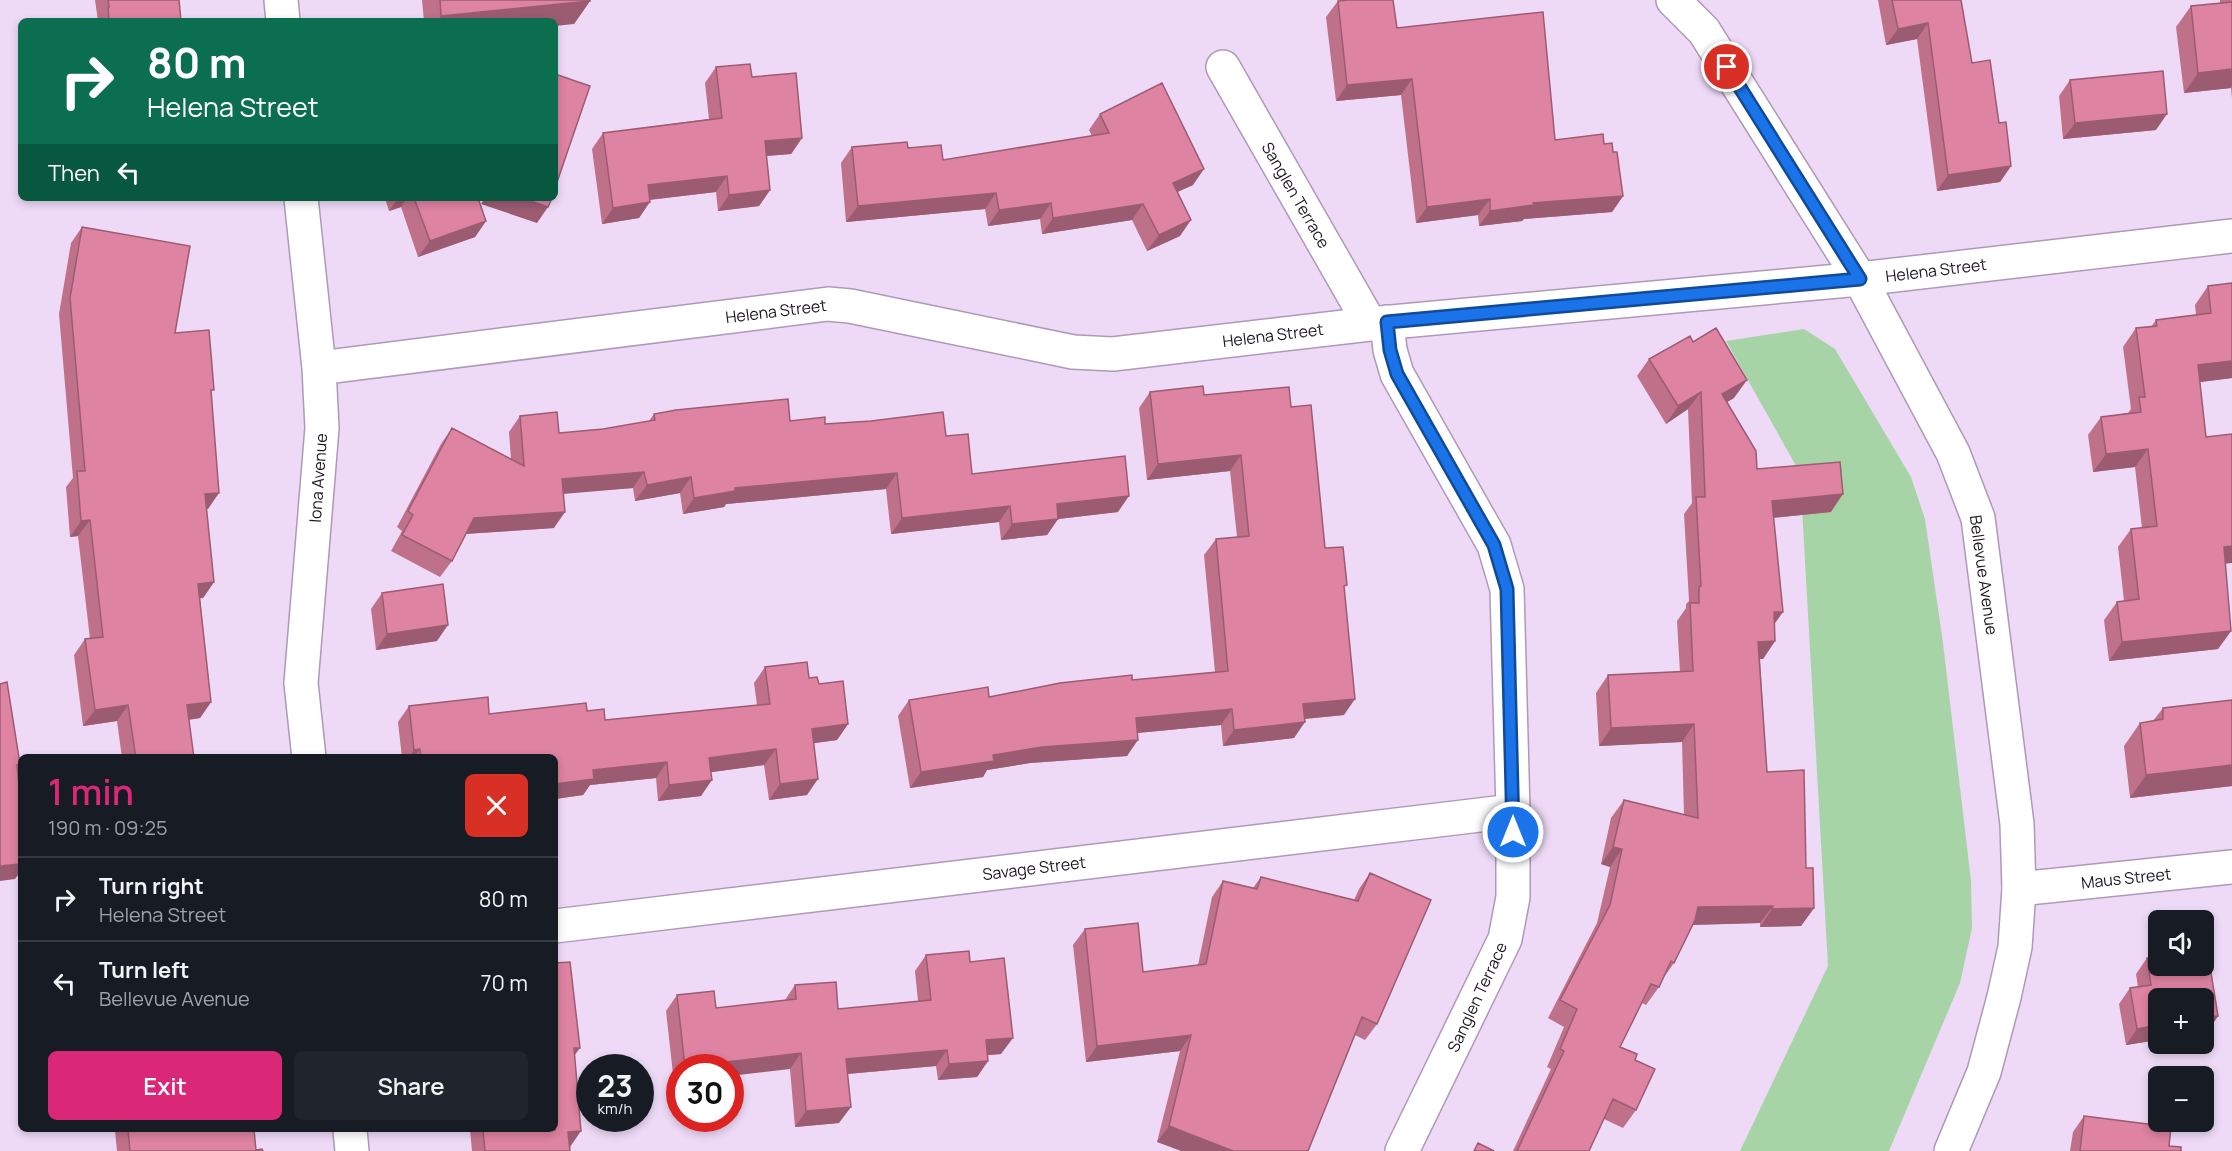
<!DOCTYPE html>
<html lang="en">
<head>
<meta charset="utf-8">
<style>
  :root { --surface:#171b24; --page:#20242c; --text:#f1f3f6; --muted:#9ea1a6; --line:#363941; --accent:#db2777 }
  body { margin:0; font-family:Manrope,sans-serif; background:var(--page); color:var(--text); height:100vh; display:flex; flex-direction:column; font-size:22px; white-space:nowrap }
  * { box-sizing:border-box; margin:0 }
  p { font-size:20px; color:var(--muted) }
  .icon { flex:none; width:33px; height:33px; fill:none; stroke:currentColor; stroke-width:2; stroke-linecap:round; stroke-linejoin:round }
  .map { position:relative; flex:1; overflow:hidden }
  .drawer { position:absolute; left:18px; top:754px; width:540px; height:378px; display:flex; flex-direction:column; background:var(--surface); border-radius:9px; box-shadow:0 3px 9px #0003 }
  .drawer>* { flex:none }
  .hud { position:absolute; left:18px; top:18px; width:540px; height:183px; border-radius:9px; box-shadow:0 3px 9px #0003; background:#0b6e4f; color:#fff; overflow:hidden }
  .fabs { position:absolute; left:2148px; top:910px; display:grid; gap:12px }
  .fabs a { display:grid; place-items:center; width:66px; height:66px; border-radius:9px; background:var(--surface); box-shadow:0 3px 9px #0003; font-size:30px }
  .speed { position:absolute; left:576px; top:1054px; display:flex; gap:12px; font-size:30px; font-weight:700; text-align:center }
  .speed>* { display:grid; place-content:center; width:78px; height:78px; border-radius:50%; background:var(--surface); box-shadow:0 3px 9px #0003; line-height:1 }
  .speed small { font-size:15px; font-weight:400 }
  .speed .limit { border:9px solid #d22; background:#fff; color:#111 }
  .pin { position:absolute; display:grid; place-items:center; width:51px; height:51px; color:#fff; margin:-26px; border:3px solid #fff; border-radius:50%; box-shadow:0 2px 6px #0007 }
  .me { position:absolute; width:66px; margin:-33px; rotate:0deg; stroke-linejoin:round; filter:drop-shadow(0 0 4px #0008) }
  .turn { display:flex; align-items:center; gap:21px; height:126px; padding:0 30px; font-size:27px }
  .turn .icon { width:78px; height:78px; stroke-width:2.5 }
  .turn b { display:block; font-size:42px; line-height:51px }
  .then { display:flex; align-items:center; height:57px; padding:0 30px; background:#0003; gap:12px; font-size:22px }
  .round { display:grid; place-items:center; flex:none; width:63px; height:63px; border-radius:9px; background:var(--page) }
  .overview { display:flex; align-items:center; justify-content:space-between; height:102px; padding:0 30px }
  h1 { font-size:36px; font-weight:600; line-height:45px; color:var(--accent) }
  .primary-button { display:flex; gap:12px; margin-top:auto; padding:12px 30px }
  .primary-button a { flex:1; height:69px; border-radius:9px; background:var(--accent); color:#fff; font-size:24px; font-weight:600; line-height:69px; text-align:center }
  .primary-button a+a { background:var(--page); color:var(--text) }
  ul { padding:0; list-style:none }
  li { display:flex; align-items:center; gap:18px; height:84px; padding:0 30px; border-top:2px solid var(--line) }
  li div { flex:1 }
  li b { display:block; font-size:22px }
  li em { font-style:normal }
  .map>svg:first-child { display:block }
  .green { fill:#a6d4a7 }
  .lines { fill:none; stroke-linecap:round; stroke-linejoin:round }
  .street-casing { stroke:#ad9ab6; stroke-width:36 }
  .secondary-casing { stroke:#ad9ab6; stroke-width:36 }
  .street { stroke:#fff; stroke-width:33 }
  .secondary { stroke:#fff; stroke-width:33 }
  .wall { fill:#bf718a }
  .shaded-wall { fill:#9b5c71 }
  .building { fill:#de83a1; stroke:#9b5c71; stroke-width:1.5 }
  .route-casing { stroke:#114b97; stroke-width:15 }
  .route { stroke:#1a73e8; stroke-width:10 }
  .labels { text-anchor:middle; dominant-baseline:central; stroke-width:4.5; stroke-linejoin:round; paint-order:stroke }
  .street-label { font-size:16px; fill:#1d1621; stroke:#fff }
</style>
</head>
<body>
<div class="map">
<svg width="2232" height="1151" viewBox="0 0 2232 1151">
  <rect width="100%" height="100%" fill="#eedaf7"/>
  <path class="green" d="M1804 329 1835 349 1911 477 1925 519 1943 643 1971 881 1972 928 1960 983 1889 1151H1740L1828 966 1800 473 1726 341Z"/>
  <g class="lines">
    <defs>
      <path id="street" d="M281 0 283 21
        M1223 67 1370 324
        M301 198 319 368 322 428 301 683 309 758
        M1387 322 1390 350 1397 374 1494 545 1507 589 1513 811V897L1505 939 1402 1151
        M319 368 828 304 850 306 1073 352 1113 354 1370 324 1860 279 2232 236
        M2019 889 2232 867
        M555 926 1513 811
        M350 1130 352 1151"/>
      <path id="secondary" d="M1673 0 1704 31 1860 279 1953 453 1978 518 2017 824 2019 889 2015 947 2004 997 1984 1072 1951 1151"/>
    </defs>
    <use href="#street" class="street-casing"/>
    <use href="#secondary" class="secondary-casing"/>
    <use href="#street" class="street"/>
    <use href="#secondary" class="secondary"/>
  </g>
  <path class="wall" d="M95 0H179L181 21H98Z
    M422 0H590V1L574 24 555 21H424Z
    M1878 0H1961L1972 63 1999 123 2011 166 2000 182 1937 191 1917 39 1886 45Z
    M2220 0H2232V98L2231 88 2184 93 2176 27 2191 6 2220 3Z
    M1338 1 1397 28 1555 140 1604 144 1613 152 1623 196 1612 212 1524 219 1522 221 1479 226 1478 215 1416 223 1401 95 1336 101 1326 17Z
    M716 67 752 77 802 138 791 154 766 156 770 190 759 206 718 211 716 192 650 200 639 218 602 224 592 149 603 133 709 119 705 83Z
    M2070 80 2156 130 2063 139 2059 96Z
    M1100 114 1193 185 1177 192 1180 236 1147 251 1132 220 1042 234 1040 219 988 226 985 209 846 222 841 163 852 147 908 148 943 160 1092 136 1089 130Z
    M385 198H478L486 221 475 237 418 257 401 207 389 211Z
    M82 227 175 333 211 394 208 509H206L214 582 203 598H200L211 702 200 718 189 720 194 758H122L117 721 83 726 74 655 85 639H90L78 536 70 537 66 487 73 478 59 314 71 243Z
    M2232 283V378L2200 382 2206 437 2225 564 2231 631 2218 649 2109 661 2104 620 2117 602 2124 601 2118 547 2131 529 2142 528 2135 467 2093 472 2088 435 2101 417 2128 413 2131 409 2123 347 2136 328 2151 327 2156 320 2196 315 2195 305 2208 286Z
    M1693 342 1734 398 1727 402 1757 469 1831 512 1773 518 1775 641 1763 659H1760L1767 772 1806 868 1814 908 1801 926 1760 927V923L1693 925 1674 963 1662 980 1659 987 1646 1005 1642 1003 1620 1047 1635 1060 1636 1110 1623 1128 1604 1119 1589 1151H1513L1551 1069 1547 1067 1564 1027 1548 1018 1597 923 1610 867 1601 864 1611 818 1624 800 1684 815 1682 742 1599 746 1596 693 1608 675 1680 672 1677 621 1686 608V604L1689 601 1684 514 1692 503 1688 409 1666 424 1637 376 1649 359Z
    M1150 392 1204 395 1291 407 1325 548 1344 589V715L1305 719 1294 738 1223 746 1221 725 1138 733 1127 756 1030 763 987 770 983 777 910 788 898 716 909 700 989 697 1132 680 1215 672 1204 555 1216 539 1237 537 1230 471 1147 480 1139 408Z
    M654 414 790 421 946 436 972 474 1118 512 1058 519 1047 535 1001 540 999 522 891 534 886 489 726 504 724 507 683 514 680 493 635 501 633 488 564 493 554 528 466 534 452 561 440 577 391 551 402 531 397 527 441 444 452 428 511 459 509 432 520 416 559 433 603 429 649 421Z
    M382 593 437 641 376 650 371 609Z
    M765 667 809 678 819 684 848 724 837 740 814 743 807 795 769 800 764 765 711 772 701 796 658 801 656 778 590 785 583 795 555 799V758H402L398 722 409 706 489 714 587 711 605 720 757 705 754 683Z
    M2232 700V786L2130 798 2124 746 2140 723 2153 721 2163 708Z
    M1370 873 1377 1024 1365 1040 1355 1035 1157 1142 1180 1051 1086 1062 1073 945 1085 929 1143 972 1198 965 1212 897 1223 881 1253 888 1261 877 1354 900 1359 889Z
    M926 955 970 962 1001 1054 988 1055V1061L977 1077 938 1080 936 1066 847 1074 839 1123 795 1127 790 1069 680 1068V1082L674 1083 666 1011 677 995 716 1008 785 1000 795 985 838 1009 918 1001 915 971Z
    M2147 958 2218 1016 2207 1032 2126 1045 2119 1004 2130 988 2138 987 2136 974Z
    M574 1055 570 1151H472L470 1130H555Z
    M2084 1116 2169 1146 2181 1151H2070L2073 1132Z
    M116 1130H254L256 1150 263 1151H117L115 1131Z"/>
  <path class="shaded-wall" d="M590 1 574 24 555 26V21H438L441 16Z
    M1928 23 1917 39 1886 45 1898 29Z
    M2232 69V86L2231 88 2184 93 2198 73Z
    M1412 79 1401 95 1336 101 1347 85Z
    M2167 114 2156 130 2063 139 2075 123Z
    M802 138 791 154 753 157 765 141Z
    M2011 166 2000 182 1937 191 1948 175Z
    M1204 169 1193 185 1162 199 1173 183Z
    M727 176 716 192 637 201 648 185Z
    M770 190 759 206 718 211 729 195Z
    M996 193 985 209 846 222 858 206Z
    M1623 196 1612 212 1524 219 1522 221 1479 226 1490 211 1533 203Z
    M398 198H407L401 207 389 211Z
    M485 198H522L548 207 537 223 481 204Z
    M1490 199 1478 215 1416 223 1427 207Z
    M650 202 639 218 602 224 613 208Z
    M1051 203 1040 219 988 226 999 210Z
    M1143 204 1132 220 1042 234 1053 218Z
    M1191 220 1180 236 1147 251 1159 235Z
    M486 221 475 237 418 257 430 241Z
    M2232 361V378L2185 384 2198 365Z
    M1747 380 1734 398 1710 412 1722 394Z
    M1701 392 1688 409 1666 424 1678 406Z
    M2148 449 2135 467 2093 472 2106 454Z
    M1241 455 1230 471 1147 480 1158 464Z
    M644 472 633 488 551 495 562 479Z
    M897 473 886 489 726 504 724 507 683 514 694 498 735 488Z
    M691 477 680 493 635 501 647 485Z
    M219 493 208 509 193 510 205 494Z
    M1843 494 1831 512 1759 519 1772 501Z
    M1129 496 1118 512 1058 519 1047 535 1001 540 1012 524 1057 504Z
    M1010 506 999 522 891 534 902 518Z
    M565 512 554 528 463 534 474 518Z
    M90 520 78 536 70 537 81 521Z
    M2232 546V563L2211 565 2224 547Z
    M214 582 203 598 187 600 198 584Z
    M1774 612H1783L1770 630Z
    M448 625 437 641 376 650 387 634Z
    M2231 631 2218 649 2109 661 2122 642Z
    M1775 641 1763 659 1746 660 1758 642Z
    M1355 699 1344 715 1292 720 1303 704Z
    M211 702 200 718 176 721 187 705Z
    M128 705 117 721 83 726 95 710Z
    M1232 709 1221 725 1125 734 1136 718Z
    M1305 722 1294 738 1223 746 1234 730Z
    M848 724 837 740 801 745 812 729Z
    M1694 724 1682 742 1599 746 1611 728Z
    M1138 740 1127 756 1030 763 987 770 983 777 910 788 921 772 993 755 1042 747Z
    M420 749 414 758H409L414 750Z
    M776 749 764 765 698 774 709 758Z
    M667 762 656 778 590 785 583 795 555 799V784L593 770Z
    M2232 765V786L2130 798 2146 775Z
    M818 779 807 795 769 800 780 784Z
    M712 780 701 796 658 801 669 785Z
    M1613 847 1622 849 1610 867 1601 864Z
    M21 864V871L15 879 0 881V866Z
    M1773 906 1760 923 1686 925 1698 907Z
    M1814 908 1801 926 1760 927 1772 909Z
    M2218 1016 2207 1032 2204 1033V1018Z
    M2158 1025V1040L2126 1045 2137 1029Z
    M1191 1035 1180 1051 1086 1062 1097 1046Z
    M1013 1038 1001 1054 975 1056 986 1040Z
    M574 1048H580L568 1064Z
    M947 1050 936 1066 835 1075 846 1059Z
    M801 1053 790 1069 730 1076V1068H684L685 1067Z
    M988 1061 977 1077 938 1080 949 1064Z
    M680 1074V1082L674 1083Z
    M851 1107 839 1123 795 1127 806 1111Z
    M1169 1126 1233 1151H1181L1157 1142Z
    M581 1131 570 1147 556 1148 568 1132Z"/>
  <path class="building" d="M108 0H179L181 21H109L108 7H109Z
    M440 0H590V1L441 16Z
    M1349 0H1393L1397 28 1543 12 1555 140 1603 134 1604 144 1612 143 1613 152H1617L1623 196 1533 203 1534 205 1490 211V199L1427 207 1412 79 1347 85 1338 1Z
    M1892 0H1961L1972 63 1990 60 1999 123 2006 122 2011 166 1948 175 1928 23 1898 29Z
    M2232 2V69L2198 73 2191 6Z
    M750 64 752 77 796 73 802 138 765 141 770 190 729 195 727 176 648 185 650 202 613 208 603 133 722 118 716 67Z
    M2163 71 2167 114 2075 123 2070 80Z
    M555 74 590 86 555 188Z
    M1162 83 1204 169 1173 183 1191 220 1159 235 1143 204 1053 218 1051 203 999 210 996 193 858 206 852 147 907 142 908 148 941 145 943 160 1109 133 1100 114Z
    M414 198H478L486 221 430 241Z
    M522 198H552L548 207Z
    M82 227 190 246 175 333 209 330 214 390H211L219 493 205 494 214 582 198 584 211 702 187 705 194 758H136L128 705 95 710 85 639 103 637 90 520 81 521 77 471H85L70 298Z
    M2232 283V361L2198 365 2206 437 2232 434V546L2224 547 2231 631 2122 642 2117 602 2139 599 2131 529 2157 526 2148 449 2106 454 2101 417 2141 412 2139 397H2145L2136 328 2157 326 2156 320 2211 313 2208 286Z
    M1716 328 1747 380 1722 394 1756 451 1757 469 1840 462 1843 494 1772 501 1783 612H1774L1775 641 1758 642 1767 772 1804 770 1806 868H1813L1814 908 1772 909 1773 906 1698 907 1695 920 1674 963 1671 961 1659 987 1651 984 1620 1047 1637 1054 1635 1060 1655 1069 1636 1110 1613 1099 1589 1151H1517L1564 1051 1560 1049 1577 1009 1560 1000 1610 905 1622 849 1613 847 1624 800 1698 818 1694 724 1611 728 1608 675 1693 671 1690 603H1699V587L1701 586 1696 497H1705L1701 392 1678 406 1649 359 1690 336 1693 342Z
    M1203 386 1204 395 1289 387 1291 407 1311 405 1325 548 1343 547 1347 585 1344 586 1355 699 1303 704 1305 722 1234 730 1232 709 1136 718 1138 740 1042 747 993 755 994 761 921 772 909 700 988 687 989 697 1060 683 1132 675V680L1228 671 1216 539 1249 536 1241 455 1158 464 1150 392Z
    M788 399 790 421 825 417V424L871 421 943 412 946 436 968 434 972 474 1125 456 1129 496 1057 504 1058 519 1012 524 1010 506 902 518 897 473 735 488V491L694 498 691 477 647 485 644 472 562 479 565 512 474 518 452 561 402 535 413 515 408 511 452 428 524 466 520 416 557 412 559 433 603 429 655 420 654 414 676 410Z
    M443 584 448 625 387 634 382 593Z
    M807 662 809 678 817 677 819 684 843 681 848 724 812 729 818 779 780 784 776 749 709 758 712 780 669 785 667 762 593 770 594 779 555 784V758H421L420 749 414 750 409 706 488 697 489 714 586 703 587 711 604 709 605 720 770 704 765 667Z
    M7 682 20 764 17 765 21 805V864L0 866V684Z
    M2232 700V765L2146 775 2140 723 2163 719V708Z
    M1370 873 1431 900 1377 1024 1362 1017 1308 1151H1233L1169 1126 1191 1035 1097 1046 1085 929 1138 923 1143 972 1206 964 1223 881 1257 889 1261 877 1358 901Z
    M2204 948H2207L2218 1016 2204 1018V999H2158V1025L2137 1029 2130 988 2151 985 2147 958 2158 956V966H2204Z
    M969 951 970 962 1004 958 1013 1038 986 1040 988 1061 949 1064 947 1050 846 1059 851 1107 806 1111 801 1053 685 1067 677 995 714 991 716 1008 796 999 795 985 836 982 838 1009 931 1000 926 955Z
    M570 962 580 1048H574L581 1131 568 1132 570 1151H485L483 1130H555V963Z
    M2084 1116 2171 1127 2169 1146 2181 1147V1151H2080Z
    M128 1130H254L256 1150 262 1149 263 1151H130Z
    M1478 1143 1494 1151H1474Z"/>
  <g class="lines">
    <defs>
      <path id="route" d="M1513 832 1507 589 1494 545 1397 374 1390 350 1387 322 1860 279 1727 67"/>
    </defs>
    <use href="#route" class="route-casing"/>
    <use href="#route" class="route"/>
  </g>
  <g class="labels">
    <g class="street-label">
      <text transform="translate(1296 195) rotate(60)">Sanglen Terrace</text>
      <text transform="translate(1936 270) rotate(-7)">Helena Street</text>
      <text transform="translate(776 311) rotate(-7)">Helena Street</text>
      <text transform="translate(1273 335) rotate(-7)">Helena Street</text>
      <text transform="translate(318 478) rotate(-86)">Iona Avenue</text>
      <text transform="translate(1984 575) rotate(82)">Bellevue Avenue</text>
      <text transform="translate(1034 868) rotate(-7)">Savage Street</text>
      <text transform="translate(2126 878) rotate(-6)">Maus Street</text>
      <text transform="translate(1477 997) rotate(-65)">Sanglen Terrace</text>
    </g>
  </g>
</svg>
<div class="fabs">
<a><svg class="icon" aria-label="sound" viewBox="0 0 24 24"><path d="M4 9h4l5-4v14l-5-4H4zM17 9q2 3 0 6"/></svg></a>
<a>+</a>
<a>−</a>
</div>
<div class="speed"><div>23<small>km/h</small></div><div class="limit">30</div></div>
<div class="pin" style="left:1727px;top:67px;background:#d93025"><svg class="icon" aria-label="arrive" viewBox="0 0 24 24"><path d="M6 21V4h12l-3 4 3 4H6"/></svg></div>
<svg class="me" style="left:1513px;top:832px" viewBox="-20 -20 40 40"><circle r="17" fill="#1a73e8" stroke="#fff" stroke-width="3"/><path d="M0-11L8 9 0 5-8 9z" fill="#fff"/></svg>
<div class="hud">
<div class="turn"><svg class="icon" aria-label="right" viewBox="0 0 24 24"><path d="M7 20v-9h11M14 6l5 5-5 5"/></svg><div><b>80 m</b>Helena Street</div></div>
<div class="then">Then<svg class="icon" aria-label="left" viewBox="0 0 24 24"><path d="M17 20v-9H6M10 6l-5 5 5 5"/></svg></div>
</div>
<section class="drawer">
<div class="overview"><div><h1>1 min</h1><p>190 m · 09:25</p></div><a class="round" style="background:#d93025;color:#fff"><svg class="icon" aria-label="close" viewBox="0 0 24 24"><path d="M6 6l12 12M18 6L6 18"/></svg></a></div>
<ul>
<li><svg class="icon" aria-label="right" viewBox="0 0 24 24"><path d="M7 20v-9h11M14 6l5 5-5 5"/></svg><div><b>Turn right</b><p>Helena Street</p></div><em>80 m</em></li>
<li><svg class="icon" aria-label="left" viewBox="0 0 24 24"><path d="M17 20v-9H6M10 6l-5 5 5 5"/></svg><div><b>Turn left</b><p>Bellevue Avenue</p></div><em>70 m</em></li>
</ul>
<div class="primary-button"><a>Exit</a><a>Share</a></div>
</section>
</div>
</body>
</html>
